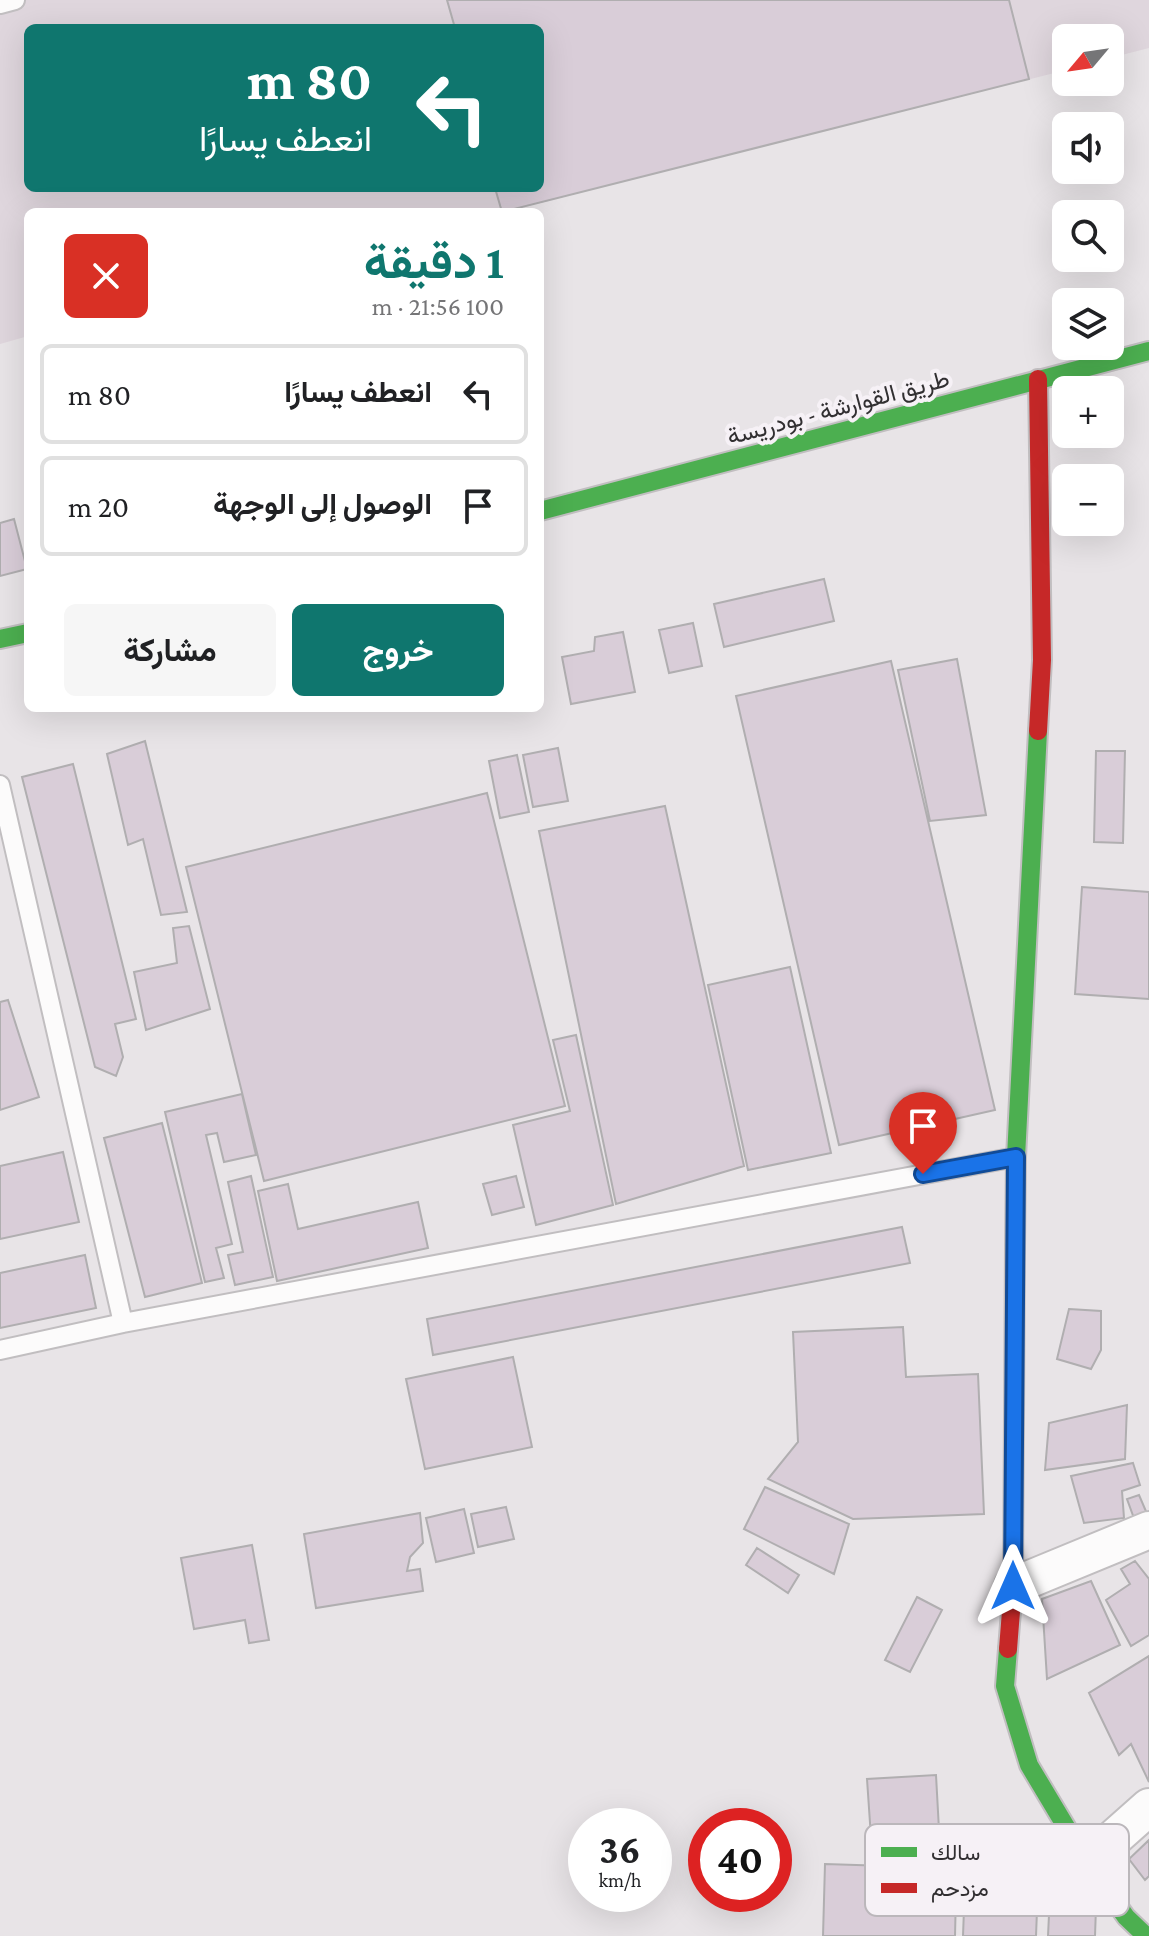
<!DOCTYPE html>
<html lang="ar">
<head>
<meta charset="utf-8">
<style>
  :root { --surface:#fff; --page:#f6f6f6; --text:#202124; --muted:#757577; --line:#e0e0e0; --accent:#0f766e }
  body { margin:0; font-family:"Crimson Pro",Vazirmatn,serif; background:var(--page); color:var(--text); direction:rtl; height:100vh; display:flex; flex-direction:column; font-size:30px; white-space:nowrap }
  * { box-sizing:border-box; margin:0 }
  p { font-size:26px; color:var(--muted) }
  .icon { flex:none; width:44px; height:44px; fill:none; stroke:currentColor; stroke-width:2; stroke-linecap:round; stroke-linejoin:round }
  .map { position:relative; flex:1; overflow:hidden; direction:ltr }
  .details { position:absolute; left:24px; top:208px; width:520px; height:504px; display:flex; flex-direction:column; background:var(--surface); border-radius:12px; box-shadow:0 8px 32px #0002; direction:rtl }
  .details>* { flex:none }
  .top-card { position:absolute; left:24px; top:24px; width:520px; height:168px; border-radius:12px; box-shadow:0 8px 32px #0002; direction:rtl; background:#0f766e; color:#fff; overflow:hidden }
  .needle { width:52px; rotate:241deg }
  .fabs { position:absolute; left:1052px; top:24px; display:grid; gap:16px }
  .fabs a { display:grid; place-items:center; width:72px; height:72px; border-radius:12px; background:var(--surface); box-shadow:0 8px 32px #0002; font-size:40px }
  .speed { position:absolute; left:568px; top:1808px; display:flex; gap:16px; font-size:40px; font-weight:700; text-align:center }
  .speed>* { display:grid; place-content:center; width:104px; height:104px; border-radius:50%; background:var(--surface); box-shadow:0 8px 32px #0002; line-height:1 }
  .speed small { font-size:20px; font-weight:400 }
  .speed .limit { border:12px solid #d22; background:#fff; color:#111 }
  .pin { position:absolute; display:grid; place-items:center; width:68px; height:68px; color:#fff; margin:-82px -34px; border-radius:50% 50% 50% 0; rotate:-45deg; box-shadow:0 0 8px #0007 }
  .pin .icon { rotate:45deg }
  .me { position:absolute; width:88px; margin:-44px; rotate:0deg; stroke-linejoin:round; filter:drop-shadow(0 0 6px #0008) }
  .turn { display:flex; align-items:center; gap:28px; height:168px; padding:0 40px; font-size:36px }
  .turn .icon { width:104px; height:104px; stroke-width:2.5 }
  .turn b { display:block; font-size:56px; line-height:68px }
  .round { display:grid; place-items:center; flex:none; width:84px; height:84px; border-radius:12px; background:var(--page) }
  .summary { display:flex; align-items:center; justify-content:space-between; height:136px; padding:0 40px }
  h1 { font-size:48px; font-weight:700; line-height:60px; color:var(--accent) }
  .primary-button { display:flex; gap:16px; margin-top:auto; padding:16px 40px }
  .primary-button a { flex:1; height:92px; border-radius:12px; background:var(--accent); color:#fff; font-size:32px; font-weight:700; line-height:92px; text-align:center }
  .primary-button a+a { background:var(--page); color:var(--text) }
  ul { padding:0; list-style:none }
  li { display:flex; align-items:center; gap:24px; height:100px; margin:0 16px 12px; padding:0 24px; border:4px solid var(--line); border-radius:12px }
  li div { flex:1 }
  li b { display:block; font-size:30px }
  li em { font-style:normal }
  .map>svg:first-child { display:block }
  .built { fill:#dfd6dd; fill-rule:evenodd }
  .building { fill:#d9cdd8; stroke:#b0aeb0; stroke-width:2 }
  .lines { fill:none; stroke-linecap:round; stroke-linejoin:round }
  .lane-casing { stroke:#c1bec0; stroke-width:22 }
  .street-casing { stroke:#c1bec0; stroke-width:40 }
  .fast-casing { stroke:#c1bec0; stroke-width:22 }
  .jam-casing { stroke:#c1bec0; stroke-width:22 }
  .lane { stroke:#fcfbfb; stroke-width:18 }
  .street { stroke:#fcfbfb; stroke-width:36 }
  .fast { stroke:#4caf50; stroke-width:18 }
  .jam { stroke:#c62828; stroke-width:18 }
  .route-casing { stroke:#114b97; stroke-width:20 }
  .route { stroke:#1a73e8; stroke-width:14 }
  .labels { text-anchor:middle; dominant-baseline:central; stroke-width:8; stroke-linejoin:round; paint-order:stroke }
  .street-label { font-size:24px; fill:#312f31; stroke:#f6f1f6 }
  .key { fill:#f6f1f6; stroke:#bbb7bb; stroke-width:2 }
  .key-label { font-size:22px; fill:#312f31 }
</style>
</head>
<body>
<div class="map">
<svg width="1149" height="1936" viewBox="0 0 1149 1936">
  <rect width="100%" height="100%" fill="#e8e4e7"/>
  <path class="built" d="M0 0H1149V48L1110 58V38H1066V70L504 212H28V336L0 344ZM28 28H540V188H28Z"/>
  <path class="building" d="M447 0H1009L1029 79 502 212 495 188H540V28H455Z
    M14 519 27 569 0 576V523Z
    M824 579 834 621 724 647 714 604Z
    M693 623 702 666 669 673 659 630Z
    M623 632 635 692 571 704 562 657 594 651 595 637Z
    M957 659 986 815 930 821 898 670Z
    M891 661 995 1110 839 1145 736 696Z
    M145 741 187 912 161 915 143 839 128 845 107 754Z
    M558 748 568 801 533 807 523 755Z
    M1096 751H1125L1123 843 1094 842Z
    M517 755 529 812 500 818 489 761Z
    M73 764 136 1019 115 1024 123 1057 116 1076 95 1067 22 777Z
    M487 793 565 1106 264 1181 186 867Z
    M665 806 744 1166 616 1204 539 831Z
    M1082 887 1149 892V999L1075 994Z
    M189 926 210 1009 146 1030 134 972 177 963 173 928Z
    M790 967 831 1153 748 1170 708 985Z
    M8 1000 39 1097 0 1110V1002Z
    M576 1035 613 1205 536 1225 513 1125 570 1111 553 1040Z
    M242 1094 256 1155 224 1162 217 1133 206 1135 232 1244 216 1248 224 1278 205 1282 165 1112Z
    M162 1123 202 1283 145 1297 104 1138Z
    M63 1152 79 1222 0 1239V1166Z
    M251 1176 273 1277 235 1285 228 1255 243 1252 228 1182Z
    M516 1176 524 1207 492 1215 483 1184Z
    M288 1184 298 1229 418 1202 428 1248 277 1281 258 1191Z
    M902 1227 910 1263 433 1355 427 1319Z
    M85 1255 96 1308 0 1328V1273Z
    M1069 1309 1101 1311V1350L1091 1369 1057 1359Z
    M903 1327 906 1377 978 1374 984 1514 853 1519 768 1479 798 1442 793 1332Z
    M513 1357 532 1447 425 1469 406 1379Z
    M1127 1405 1125 1459 1045 1470 1049 1423Z
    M1133 1463 1140 1485 1122 1491 1124 1518 1084 1523 1071 1476Z
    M765 1487 849 1524 834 1574 744 1529Z
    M1139 1495 1148 1516 1135 1521 1127 1499Z
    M506 1507 514 1539 478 1547 471 1514Z
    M464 1509 474 1553 436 1562 426 1518Z
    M420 1513 423 1543 410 1557 407 1571 420 1569 423 1591 316 1608 304 1534Z
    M252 1545 269 1640 249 1643 245 1620 194 1629 181 1558Z
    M757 1548 799 1575 788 1593 746 1565Z
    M1135 1561 1149 1579V1635L1131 1646 1106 1600 1130 1584 1121 1569Z
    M1091 1581 1120 1645 1047 1679 1042 1599Z
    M917 1597 942 1610 910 1672 885 1660Z
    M1149 1656V1782L1131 1744 1119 1755 1089 1693Z
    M936 1775 940 1848 872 1852 867 1779Z
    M1149 1840V1876L1145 1880 1129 1859Z
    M1066 1863 1096 1907 1095 1936H1048L1051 1873Z
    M825 1864 887 1866 894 1891 956 1893 955 1936H823Z
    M965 1882 1038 1885 1036 1936H963Z"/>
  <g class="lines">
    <defs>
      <path id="lane" d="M0 4 15 0
        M0 785 123 1323
        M0 1350 123 1323 1016 1157"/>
      <path id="street" d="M1013 1586 1149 1530
        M1087 1862 1149 1807"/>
      <path id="fast" d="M540 511 1149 351
        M0 639 28 633
        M1015 1247 1016 1157 1038 731
        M1008 1649 1005 1686 1029 1765 1087 1862 1126 1917 1146 1936"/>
      <path id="jam" d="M1038 379 1042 660 1038 731
        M1008 1649 1013 1586 1015 1247"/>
    </defs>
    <use href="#lane" class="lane-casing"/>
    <use href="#street" class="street-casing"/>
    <use href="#fast" class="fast-casing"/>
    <use href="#jam" class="jam-casing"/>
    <use href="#lane" class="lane"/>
    <use href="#street" class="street"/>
    <use href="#fast" class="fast"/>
    <use href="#jam" class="jam"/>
  </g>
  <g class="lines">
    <defs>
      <path id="route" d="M923 1174 1016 1157 1013 1586"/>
    </defs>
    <use href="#route" class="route-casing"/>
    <use href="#route" class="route"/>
  </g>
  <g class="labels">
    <g class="street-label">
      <text transform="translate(838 407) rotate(-15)">طريق القوارشة - بودريسة</text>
    </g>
  </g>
  <rect x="865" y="1824" width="264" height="92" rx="12" class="key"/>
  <rect x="881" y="1847" width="36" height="10" fill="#4caf50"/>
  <rect x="881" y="1883" width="36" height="10" fill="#c62828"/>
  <g class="key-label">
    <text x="931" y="1860">سالك</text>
    <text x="931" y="1896">مزدحم</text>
  </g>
</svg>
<div class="fabs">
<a><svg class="needle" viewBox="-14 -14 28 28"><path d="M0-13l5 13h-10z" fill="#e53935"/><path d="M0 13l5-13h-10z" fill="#757577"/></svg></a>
<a><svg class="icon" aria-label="sound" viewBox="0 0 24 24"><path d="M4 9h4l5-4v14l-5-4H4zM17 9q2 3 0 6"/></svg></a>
<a><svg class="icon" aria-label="search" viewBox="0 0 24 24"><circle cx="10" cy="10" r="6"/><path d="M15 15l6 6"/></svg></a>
<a><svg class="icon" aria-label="layers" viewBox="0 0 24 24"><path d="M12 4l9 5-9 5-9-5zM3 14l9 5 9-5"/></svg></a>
<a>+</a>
<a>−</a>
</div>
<div class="speed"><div>36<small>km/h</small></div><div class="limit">40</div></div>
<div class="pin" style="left:923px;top:1174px;background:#d93025"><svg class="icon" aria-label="arrive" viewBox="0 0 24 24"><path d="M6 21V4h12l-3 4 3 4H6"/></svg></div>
<svg class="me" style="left:1013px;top:1586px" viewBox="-20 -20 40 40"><path d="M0-17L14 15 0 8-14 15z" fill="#1a73e8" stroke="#fff" stroke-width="4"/></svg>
<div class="top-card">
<div class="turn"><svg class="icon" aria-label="left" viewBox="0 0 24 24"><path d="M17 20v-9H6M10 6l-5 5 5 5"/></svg><div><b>80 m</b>انعطف يسارًا</div></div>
</div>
<section class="details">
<div class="summary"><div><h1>1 دقيقة</h1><p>100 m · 21:56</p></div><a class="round" style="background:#d93025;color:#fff"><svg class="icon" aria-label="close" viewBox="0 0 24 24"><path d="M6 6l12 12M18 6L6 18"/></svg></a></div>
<ul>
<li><svg class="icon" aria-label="left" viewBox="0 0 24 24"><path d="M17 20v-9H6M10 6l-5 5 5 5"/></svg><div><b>انعطف يسارًا</b></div><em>80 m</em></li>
<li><svg class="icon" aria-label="arrive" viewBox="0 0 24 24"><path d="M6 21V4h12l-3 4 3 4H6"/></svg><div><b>الوصول إلى الوجهة</b></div><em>20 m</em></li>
</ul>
<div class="primary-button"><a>خروج</a><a>مشاركة</a></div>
</section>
</div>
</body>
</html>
